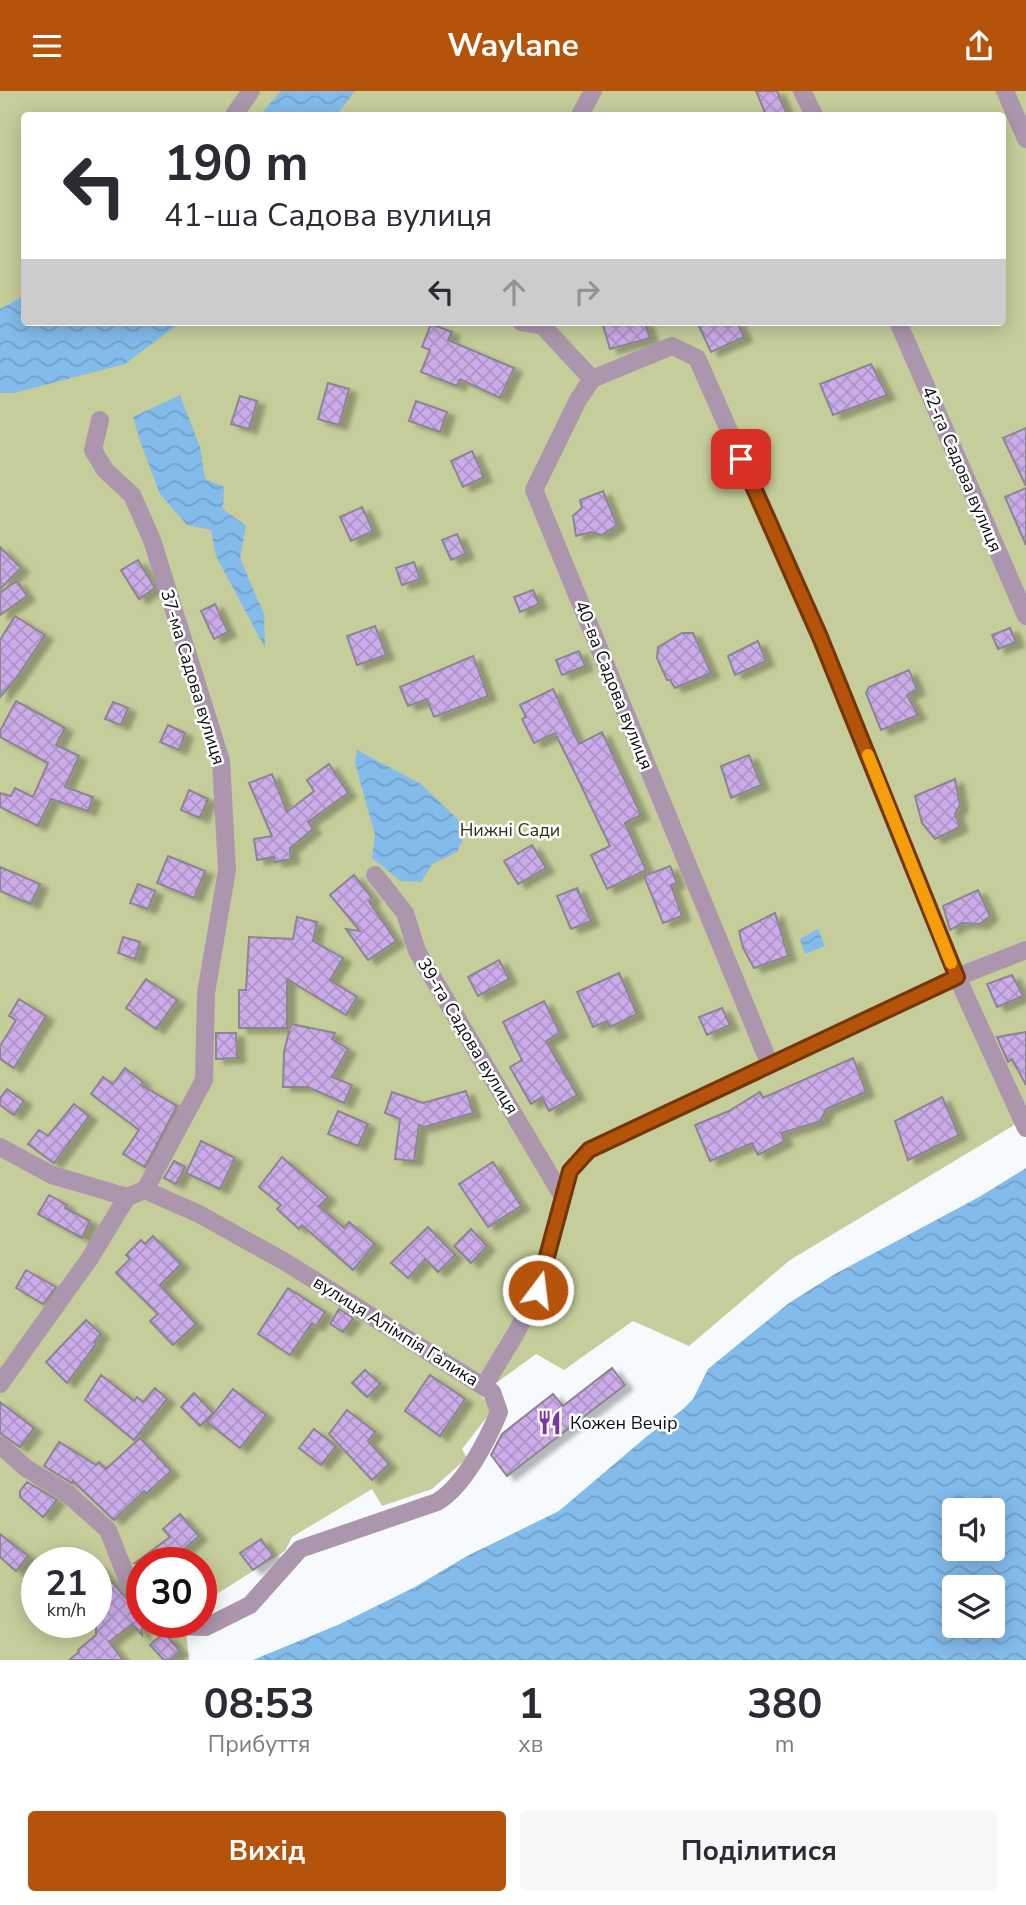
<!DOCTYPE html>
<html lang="uk">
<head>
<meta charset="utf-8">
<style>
  :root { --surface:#fff; --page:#f7f7f7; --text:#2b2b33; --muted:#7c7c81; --accent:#b45309 }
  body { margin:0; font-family:"Nunito Sans",sans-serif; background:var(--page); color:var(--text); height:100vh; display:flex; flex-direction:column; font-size:26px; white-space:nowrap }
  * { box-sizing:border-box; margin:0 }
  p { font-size:23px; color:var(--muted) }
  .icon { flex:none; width:38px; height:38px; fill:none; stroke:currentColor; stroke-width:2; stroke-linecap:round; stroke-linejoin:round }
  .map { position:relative; height:1569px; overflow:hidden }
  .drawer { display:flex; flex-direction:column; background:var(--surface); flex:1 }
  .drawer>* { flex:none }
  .top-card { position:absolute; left:21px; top:21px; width:985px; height:214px; border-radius:7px; box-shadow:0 4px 18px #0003; background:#fff; color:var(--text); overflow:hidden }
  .tools { position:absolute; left:942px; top:1407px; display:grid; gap:14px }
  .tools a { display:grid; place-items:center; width:63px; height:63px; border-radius:7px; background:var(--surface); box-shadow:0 4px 18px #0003; font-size:35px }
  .speed { position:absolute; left:21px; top:1456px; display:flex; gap:14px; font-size:35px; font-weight:700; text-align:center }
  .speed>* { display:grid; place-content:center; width:91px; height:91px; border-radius:50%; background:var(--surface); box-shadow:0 4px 18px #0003; line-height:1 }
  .speed small { font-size:18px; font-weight:400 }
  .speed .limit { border:10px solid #d22; background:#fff; color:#111 }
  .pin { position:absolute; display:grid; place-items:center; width:60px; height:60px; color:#fff; margin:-30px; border-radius:14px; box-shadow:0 4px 10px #0006 }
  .me { position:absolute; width:77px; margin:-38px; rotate:15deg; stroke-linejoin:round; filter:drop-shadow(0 0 5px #0008) }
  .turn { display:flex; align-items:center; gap:24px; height:147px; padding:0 28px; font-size:32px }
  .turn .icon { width:91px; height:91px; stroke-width:2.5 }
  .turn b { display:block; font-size:49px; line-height:60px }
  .lanes { display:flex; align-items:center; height:66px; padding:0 28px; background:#0003; justify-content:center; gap:35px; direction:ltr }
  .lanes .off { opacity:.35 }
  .eta { display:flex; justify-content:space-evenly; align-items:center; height:119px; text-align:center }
  .eta b { font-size:42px; font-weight:700; line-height:49px }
  .cta { display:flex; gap:14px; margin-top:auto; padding:14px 28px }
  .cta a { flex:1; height:80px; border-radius:7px; background:var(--accent); color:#fff; font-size:28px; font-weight:700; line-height:80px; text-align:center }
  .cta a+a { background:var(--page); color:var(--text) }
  header { display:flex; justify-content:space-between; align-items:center; height:91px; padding:0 28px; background:var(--accent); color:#fff; font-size:32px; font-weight:700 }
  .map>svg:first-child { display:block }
  .garden { fill:#c5cd9a; fill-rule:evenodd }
  .water { fill:url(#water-waves); fill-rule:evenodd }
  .building { fill:url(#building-cross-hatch); stroke:#8a858f; stroke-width:2; filter:url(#shadow) }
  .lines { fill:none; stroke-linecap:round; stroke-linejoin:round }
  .street { stroke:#ac96ad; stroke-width:18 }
  .route-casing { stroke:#753606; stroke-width:18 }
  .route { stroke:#b45309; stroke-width:12 }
  .slow { stroke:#f59e0b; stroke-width:12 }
  .labels { text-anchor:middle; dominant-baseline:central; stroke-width:5; stroke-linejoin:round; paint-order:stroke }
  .street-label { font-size:18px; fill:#0c0f12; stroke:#fff }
  .park-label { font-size:18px; fill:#2e3214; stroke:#fff }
  .poi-label { font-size:18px; fill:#0c0f12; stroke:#fff; text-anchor:start }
</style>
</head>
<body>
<header><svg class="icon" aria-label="menu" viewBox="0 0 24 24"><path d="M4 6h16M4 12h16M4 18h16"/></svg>Waylane<svg class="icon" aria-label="share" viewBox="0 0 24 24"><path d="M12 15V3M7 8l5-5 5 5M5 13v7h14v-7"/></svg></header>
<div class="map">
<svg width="1026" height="1569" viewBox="0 0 1026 1569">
  <defs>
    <pattern id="water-waves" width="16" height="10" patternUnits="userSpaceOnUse" patternTransform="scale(1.75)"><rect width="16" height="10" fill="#83bbeb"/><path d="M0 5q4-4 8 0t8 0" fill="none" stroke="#70a0c8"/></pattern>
    <pattern id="building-cross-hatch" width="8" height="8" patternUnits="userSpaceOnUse" patternTransform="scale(1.75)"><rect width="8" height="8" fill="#cbace9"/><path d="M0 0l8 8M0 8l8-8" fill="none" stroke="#ad93c7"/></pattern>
    <filter id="shadow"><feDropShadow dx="8" dy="4.5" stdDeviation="2" flood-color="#0004"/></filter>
  </defs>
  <rect width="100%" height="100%" fill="#f6fafd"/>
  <path class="garden" d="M0 0H1026V1027L790 1169 689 1255 633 1230 564 1279 536 1263 480 1304 494 1317 462 1358 467 1367 432 1398 382 1415 372 1398 292 1446 285 1460 201 1513V1472H142V1531H185L189 1569H0ZM24 24H1003V231H24ZM37 1472H96V1531H37Z"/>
  <path class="water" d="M281 0H355L337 24H260Z
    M24 205V231H181L125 273 14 302H0V218Z
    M180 304 200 356 205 388 224 396 223 418 246 435 240 467 264 523 265 557 216 465 211 439 187 434 160 403 141 353 133 326Z
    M357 659 421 693 468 738 457 761 432 773 421 791 401 790 372 767 375 744 355 672Z
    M818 838 825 855 805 863 800 848Z
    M1026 1077V1569H253L340 1533 415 1496 467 1465 559 1420 646 1346 682 1319 693 1308 708 1278 789 1212 835 1183 979 1106ZM992 1419V1458H954V1419ZM992 1496V1535H954V1496Z"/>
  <path class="building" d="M756 0H777L787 24H766Z
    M602 231H645L650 247 610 258Z
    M697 231H737L744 246 711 261Z
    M431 233 452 241 448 249 514 277 500 307 460 288 457 295 421 281 430 259 422 256Z
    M871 273 887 304 833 324 820 293Z
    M328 292 349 298 339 334 318 328Z
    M240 305 257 310 249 338 231 333Z
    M416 310 447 321 440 341 409 330Z
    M1026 337V395L1003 347Z
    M472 360 484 386 463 396 451 370Z
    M1026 397V454L1005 406Z
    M603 400 617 434 602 444 591 441 576 445 573 425 582 417 580 409Z
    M362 416 373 440 351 450 340 426Z
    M457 443 466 463 451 469 442 449Z
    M0 456 21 477 0 498Z
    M138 469 155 497 139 508 121 479Z
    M414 471 420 488 402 494 396 477Z
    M17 490 27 505 0 524V501Z
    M533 499 539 513 520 521 514 506Z
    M215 513 228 541 214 548 201 520Z
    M15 525 45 544 15 589 0 606V549Z
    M375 535 386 564 357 574 347 545Z
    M1010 537 1016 551 998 558 992 544Z
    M682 542H693L711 582 675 597 670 589H667L657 567 658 556Z
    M758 550 766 570 735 584 728 565Z
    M579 560 585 575 562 584 556 569Z
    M473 565 488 605 434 626 427 608 408 615 400 596Z
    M909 579 917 599 907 604 918 624 881 639 866 602 869 596Z
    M553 598 579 653 602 641 641 724 625 732 646 779 607 798 591 764 610 755 578 688 555 642 534 652 522 628 526 626 520 614Z
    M16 610 65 637 56 654 79 665 65 696 93 706 88 720 51 708 38 735 0 716V702L11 705 15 697 33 706 48 672 0 646V640Z
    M113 611 128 617 121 634 105 628Z
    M168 634 185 642 179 659 160 651Z
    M749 664 761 694 731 707 721 675Z
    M329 673 348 702 308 731 313 738 290 757 291 768 275 771 274 766 257 769 254 748 272 745 249 692 272 683 287 721 314 700 307 689Z
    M955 688 960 714 955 723 960 736 935 748 922 732 915 705Z
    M189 699 208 708 200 727 181 719Z
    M532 754 546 777 518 793 504 770Z
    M168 765 205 780 194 807 157 792Z
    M670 775 677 792 671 794 682 825 663 832 644 785Z
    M0 776 40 793 31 813 0 800Z
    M354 784 372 807 369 810 396 850 368 869 346 838 360 840 330 804Z
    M138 793 155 800 148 818 130 812Z
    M577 797 591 830 571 838 557 805Z
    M978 799 990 825 980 833 963 832 950 839 943 815Z
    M775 822 788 865 754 877 743 857 739 840Z
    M297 826 317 831 313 850 343 867 330 889 357 906 346 924 287 888V937H239V899H246L249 846 293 848Z
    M123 846 140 851 135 868 118 862Z
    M499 869 509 888 478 905 468 886Z
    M619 882 637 923 610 936 607 930 593 936 577 901Z
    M1012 884 1023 905 997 916 987 893Z
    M146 888 177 909 156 938 126 917Z
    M19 908 46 925 14 977 0 968V955L16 929 9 925Z
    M544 910 560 942 546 950 577 1004 549 1020 542 1006 531 1013 510 976 522 969 503 931Z
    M722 917 730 934 707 944 699 926Z
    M291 933 335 942 332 948 348 958 332 986 352 994 344 1012 308 996H283L284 961Z
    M1026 941V994L1012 968 1008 971 997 946Z
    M216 942H236L237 967 216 968Z
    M853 967 866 1001 826 1018 821 1030 781 1042 785 1050 758 1064 752 1052 710 1070 695 1034 729 1020 760 1001 763 1007Z
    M125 977 143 991 141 994 177 1015 145 1076 123 1063 139 1039 91 1003 103 986 113 993Z
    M7 998 24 1010 14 1024 0 1014V1007Z
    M466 1000 473 1022 424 1036 419 1034 414 1070 395 1068 400 1028 385 1022 392 1001 423 1012Z
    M942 1006 959 1044 908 1069 895 1030Z
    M74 1013 89 1025 54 1072 28 1053 39 1039 48 1045Z
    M338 1020 368 1033 358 1055 328 1043Z
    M201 1050 235 1067 220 1098 186 1082Z
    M282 1066 328 1106 319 1115 344 1137 349 1131 375 1153 353 1179 302 1134 299 1138 277 1118 281 1114 259 1096Z
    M174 1070 185 1076 176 1093 164 1087Z
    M493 1071 521 1115 488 1136 459 1093Z
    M49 1104 67 1114 65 1117 90 1130 82 1147 38 1123Z
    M428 1136 455 1164 438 1181 425 1168 408 1187 391 1172Z
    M471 1138 487 1155 471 1172 454 1155Z
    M153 1145 181 1173 160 1194 196 1233 173 1254 150 1230 158 1223 116 1182 130 1168 126 1164 141 1149 145 1153Z
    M26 1179 56 1196 43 1213 16 1197Z
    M288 1197 325 1221 316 1235 312 1232 290 1264 258 1243Z
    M339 1218 353 1227 343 1241 330 1233Z
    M86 1229 101 1243 94 1251 96 1253 67 1292 46 1271Z
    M612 1277 625 1294 507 1385 491 1364 502 1343 553 1303 563 1315Z
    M365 1279 380 1293 367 1306 352 1292Z
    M101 1284 134 1310 137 1306 143 1311 155 1297 167 1308 134 1349 85 1309Z
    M430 1284 465 1308 440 1345 405 1320Z
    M233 1298 266 1324 240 1357 207 1331Z
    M194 1302 213 1322 200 1335 181 1316Z
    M0 1311 34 1337 20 1356 0 1342Z
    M347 1319 375 1341 368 1350 389 1373 372 1389 329 1343Z
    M314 1338 336 1355 321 1374 299 1357Z
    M140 1347 171 1380 146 1403 144 1400 114 1429 73 1390 72 1392 44 1375 59 1351 96 1374 99 1371 106 1378Z
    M27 1391 57 1409 43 1426 20 1406V1400Z
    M180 1423 199 1445 168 1472H135L170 1446 163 1438Z
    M0 1443 28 1465 16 1480 0 1466Z
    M261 1448 273 1465 253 1479 240 1462Z
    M96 1473 127 1508 142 1517V1544L132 1533 109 1551 123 1569H69L79 1561 78 1559 96 1544Z
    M161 1544 168 1546 180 1560 170 1569H164L150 1554Z"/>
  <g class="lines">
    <path class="street" d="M802 0 814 24
      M1005 0 1026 48
      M234 24 251 0
      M580 24 593 0
      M521 231 540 234
      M539 231 592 288 578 309 534 399 770 974
      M898 231 1026 525
      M592 288 672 255 697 267 820 546 957 886 1026 1037
      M100 329 93 359 105 379 132 404 152 449 221 670 227 779 206 902 204 989 145 1099
      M375 784 405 822 417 860 563 1106
      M0 1056 52 1084 127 1106 145 1099 199 1123 287 1172 492 1301 499 1321C487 1350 464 1395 437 1411L300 1458 250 1514 206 1536 168 1535 164 1531
      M0 1293 90 1167 127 1106
      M484 1295 516 1242 538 1199 570 1080 589 1059 957 886 1026 859
      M0 1354 26 1377 68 1403 108 1439 128 1490 142 1506"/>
  </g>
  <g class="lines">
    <defs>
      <path id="route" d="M538 1199 570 1080 589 1059 957 886 820 546 741 368"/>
    </defs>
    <use href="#route" class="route-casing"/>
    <use href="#route" class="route"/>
    <path class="slow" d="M868 664 951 872"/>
  </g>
  <defs>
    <symbol id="restaurant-bare" viewBox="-9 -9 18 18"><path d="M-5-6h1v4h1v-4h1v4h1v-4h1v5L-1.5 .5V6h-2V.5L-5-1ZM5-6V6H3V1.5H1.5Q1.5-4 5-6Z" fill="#7b33a5" stroke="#fff" stroke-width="2.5" paint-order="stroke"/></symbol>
  </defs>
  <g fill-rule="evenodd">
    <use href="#restaurant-bare" x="532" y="1314" width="35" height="35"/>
  </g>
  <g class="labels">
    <g class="street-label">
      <text transform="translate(962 378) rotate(67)">42-га Садова вулиця</text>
      <text transform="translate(193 586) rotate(73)">37-ма Садова вулиця</text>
      <text transform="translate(614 594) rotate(68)">40-ва Садова вулиця</text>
      <text transform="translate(468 945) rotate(59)">39-та Садова вулиця</text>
      <text transform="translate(396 1240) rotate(32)">вулиця Алімпія Галика</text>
    </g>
    <g class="park-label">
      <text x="510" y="739">Нижні Сади</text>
    </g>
    <g class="poi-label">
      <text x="570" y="1332">Кожен Вечір</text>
    </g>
  </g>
</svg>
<div class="tools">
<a><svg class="icon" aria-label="sound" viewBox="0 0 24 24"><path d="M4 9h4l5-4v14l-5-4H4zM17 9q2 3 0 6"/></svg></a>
<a><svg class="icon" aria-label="layers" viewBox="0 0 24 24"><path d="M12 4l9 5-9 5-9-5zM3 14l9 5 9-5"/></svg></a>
</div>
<div class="speed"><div>21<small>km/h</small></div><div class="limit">30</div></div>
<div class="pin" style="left:741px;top:368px;background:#d93025"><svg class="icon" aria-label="arrive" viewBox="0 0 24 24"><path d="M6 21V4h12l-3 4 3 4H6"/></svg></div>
<svg class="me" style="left:538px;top:1199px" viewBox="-20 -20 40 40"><circle r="17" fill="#b45309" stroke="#fff" stroke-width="3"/><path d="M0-11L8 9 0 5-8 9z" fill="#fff"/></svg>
<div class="top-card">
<div class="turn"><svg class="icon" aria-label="left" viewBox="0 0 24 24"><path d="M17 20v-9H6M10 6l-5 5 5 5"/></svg><div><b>190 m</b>41-ша Садова вулиця</div></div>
<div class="lanes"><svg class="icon" aria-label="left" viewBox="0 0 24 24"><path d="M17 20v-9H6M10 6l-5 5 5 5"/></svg><svg class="icon off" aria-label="ahead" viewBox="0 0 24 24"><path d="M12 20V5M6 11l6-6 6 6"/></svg><svg class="icon off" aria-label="right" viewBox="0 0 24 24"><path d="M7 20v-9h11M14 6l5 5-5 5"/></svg></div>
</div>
</div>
<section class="drawer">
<div class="eta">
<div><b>08:53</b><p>Прибуття</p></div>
<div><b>1</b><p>хв</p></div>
<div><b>380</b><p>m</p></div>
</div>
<div class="cta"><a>Вихід</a><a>Поділитися</a></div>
</section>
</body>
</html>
